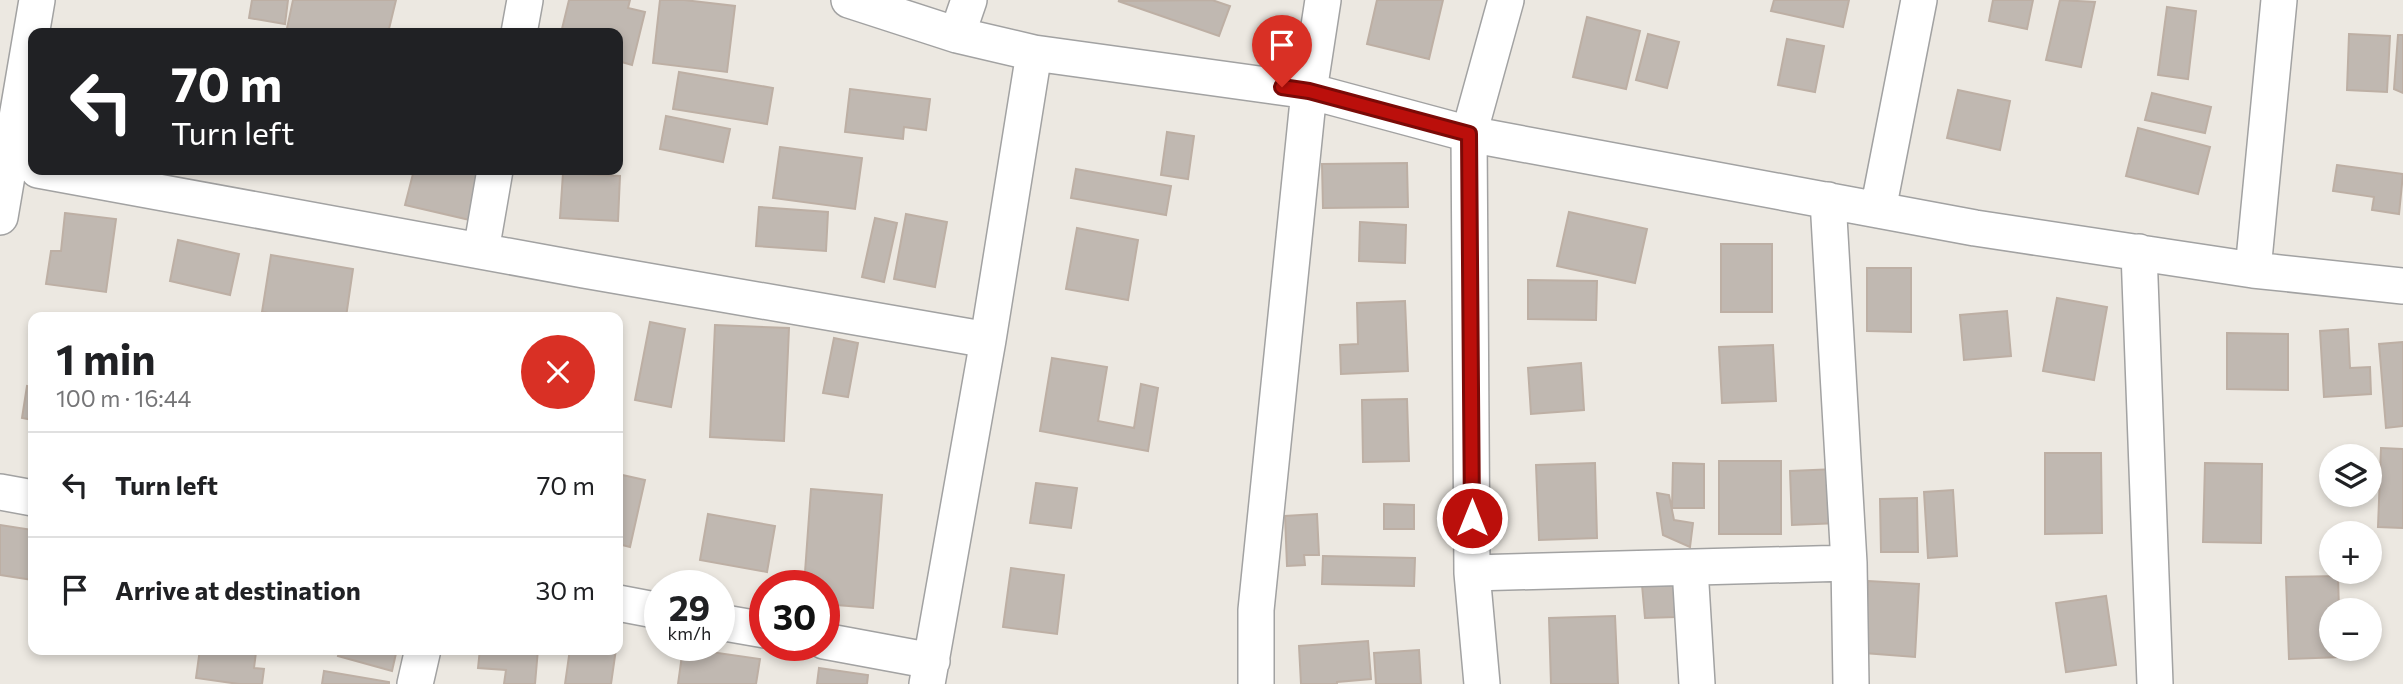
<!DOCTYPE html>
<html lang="en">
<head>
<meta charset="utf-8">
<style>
  :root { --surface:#fff; --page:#f2f2f2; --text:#202124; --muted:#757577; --line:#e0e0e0 }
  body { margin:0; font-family:Commissioner,sans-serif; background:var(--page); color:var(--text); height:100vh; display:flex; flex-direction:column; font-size:26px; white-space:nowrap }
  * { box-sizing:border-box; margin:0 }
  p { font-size:23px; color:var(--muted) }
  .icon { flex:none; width:38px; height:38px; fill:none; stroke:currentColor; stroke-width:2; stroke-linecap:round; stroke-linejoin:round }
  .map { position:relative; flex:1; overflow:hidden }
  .side { position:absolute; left:28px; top:312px; width:595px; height:343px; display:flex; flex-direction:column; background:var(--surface); border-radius:14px; box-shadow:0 4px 10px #0003 }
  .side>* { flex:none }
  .guide { position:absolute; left:28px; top:28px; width:595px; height:147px; border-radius:14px; box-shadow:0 4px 10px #0003; background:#202124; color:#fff; overflow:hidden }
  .fabs { position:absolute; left:2319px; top:444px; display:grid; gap:14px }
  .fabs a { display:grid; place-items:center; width:63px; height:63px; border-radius:50%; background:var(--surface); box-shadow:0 4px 10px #0003; font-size:35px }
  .speed { position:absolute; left:644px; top:570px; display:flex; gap:14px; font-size:35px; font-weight:700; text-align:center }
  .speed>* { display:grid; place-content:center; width:91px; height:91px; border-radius:50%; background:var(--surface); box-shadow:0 4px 10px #0003; line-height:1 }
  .speed small { font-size:18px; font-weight:400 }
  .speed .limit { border:10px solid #d22; background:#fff; color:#111 }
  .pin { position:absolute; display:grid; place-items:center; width:60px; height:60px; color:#fff; margin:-72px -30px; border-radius:50% 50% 50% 0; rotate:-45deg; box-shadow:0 0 7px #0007 }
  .pin .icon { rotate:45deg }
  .me { position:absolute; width:77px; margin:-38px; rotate:0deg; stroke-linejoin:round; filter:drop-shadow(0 0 5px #0008) }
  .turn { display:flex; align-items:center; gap:24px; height:147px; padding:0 28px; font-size:32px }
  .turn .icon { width:91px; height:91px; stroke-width:2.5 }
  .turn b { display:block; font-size:49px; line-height:60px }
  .round { display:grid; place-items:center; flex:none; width:74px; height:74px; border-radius:37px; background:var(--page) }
  .headline { display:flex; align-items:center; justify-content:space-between; height:119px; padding:0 28px }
  h1 { font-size:42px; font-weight:700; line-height:52px }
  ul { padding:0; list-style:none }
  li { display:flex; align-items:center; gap:21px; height:105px; padding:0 28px; border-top:2px solid var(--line) }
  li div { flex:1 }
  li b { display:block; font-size:26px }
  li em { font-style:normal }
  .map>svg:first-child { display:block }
  .building { fill:#c0b8b1; stroke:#bdafa4; stroke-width:2 }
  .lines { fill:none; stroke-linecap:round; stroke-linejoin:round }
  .street-casing { stroke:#a2a2a2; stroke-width:38 }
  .street { stroke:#fff; stroke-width:35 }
  .route-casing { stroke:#7a0a07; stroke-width:18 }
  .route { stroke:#bb0f0b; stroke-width:12 }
</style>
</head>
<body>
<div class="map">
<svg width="2403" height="684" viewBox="0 0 2403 684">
  <rect width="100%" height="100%" fill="#ece8e1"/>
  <path class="building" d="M252 0H288L285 24 249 18Z
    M293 0H396L388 33H286Z
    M569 0H630L628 8 645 12 632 65 618 61V33H561Z
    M660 0H684L735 6 727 72 653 63Z
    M1212 0 1230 6 1219 36 1118 1Z
    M1377 0H1443L1429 59 1367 44Z
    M1774 0H1849L1843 27 1771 11Z
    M1993 0H2033L2027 29 1989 21Z
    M2060 0 2095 2 2081 67 2046 60Z
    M2167 7 2196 11 2188 79 2158 75Z
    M1587 17 1640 31 1626 89 1573 77Z
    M1648 34 1679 42 1667 88 1636 80Z
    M2349 34 2390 36 2387 92 2347 90Z
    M2398 35H2403V93L2394 89Z
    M1787 39 1824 46 1815 92 1778 85Z
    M679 72 773 88 767 124 673 109Z
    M850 89 930 99 926 130 904 127 903 139 845 132Z
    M1958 90 2010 101 2000 150 1947 138Z
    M2152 93 2211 107 2205 133 2145 120Z
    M666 116 730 129 723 162 660 149Z
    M2138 128 2210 147 2198 194 2126 176Z
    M1167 132 1194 136 1188 179 1161 175Z
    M780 147 862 158 855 209 773 198Z
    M1407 163 1408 207 1323 208 1322 164Z
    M2337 165 2403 174 2399 214 2372 210 2374 197 2333 191Z
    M1076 169 1171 186 1166 215 1071 198Z
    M414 170H469L485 174 474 221 405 205Z
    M563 173 620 176 618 221 560 218Z
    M759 207 828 212 826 251 756 246Z
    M1569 212 1647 229 1635 283 1557 266Z
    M65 213 116 219 106 292 46 284 51 251H61Z
    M906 214 947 222 935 287 894 279Z
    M875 218 897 223 884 282 862 277Z
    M1360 222 1406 225 1405 263 1359 261Z
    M1077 228 1138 240 1128 300 1066 289Z
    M178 240 239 254 230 295 170 281Z
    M1721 244H1772V312H1721Z
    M271 255 353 269 346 317H295L262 312Z
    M1867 268H1911V332L1867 331Z
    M1528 280 1597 281 1596 320 1528 319Z
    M2057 298 2107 307 2094 380 2043 371Z
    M1405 301 1408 371 1341 374 1340 345 1358 344 1357 303Z
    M2007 311 2011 356 1964 360 1960 315Z
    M650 322 685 329 671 407 635 400Z
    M715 325 789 328 784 441 710 437Z
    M2348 329 2350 368 2370 367 2371 394 2324 397 2320 331Z
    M2227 333 2288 334V390L2227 389Z
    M834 338 858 343 848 397 823 393Z
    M2403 342V426L2386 428 2379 344Z
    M1773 345 1776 401 1722 403 1719 347Z
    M1052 358 1107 367 1098 421 1134 428 1141 384 1158 388 1148 451 1040 431Z
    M1581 363 1584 410 1531 414 1528 368Z
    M27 386 33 387V420L22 418Z
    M1407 399 1409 461 1363 462 1362 400Z
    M2381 448 2403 449V528L2378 527Z
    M2045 453H2101L2102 533 2045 534Z
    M1719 461H1781V534H1719Z
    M1595 463 1597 538 1539 540 1536 465Z
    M1673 463 1704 464V508H1672Z
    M2205 463 2262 464 2261 543 2203 542Z
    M1836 469 1839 523 1792 525 1790 471Z
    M618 474 645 480 630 547 618 544Z
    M1036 483 1077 488 1071 528 1030 523Z
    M811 489 882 495 873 608 824 604V586H804Z
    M1953 490 1957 556 1928 558 1924 492Z
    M1657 493 1669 495 1674 520 1693 523 1690 547 1663 535Z
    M1917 498 1918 552H1881L1880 499Z
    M1384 504 1414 505V529H1384Z
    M708 514 775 526 767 572 700 560Z
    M1317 514 1319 555H1304L1305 565 1287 566 1285 516Z
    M0 525 33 530V580L0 575Z
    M1323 556 1415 558 1414 586 1322 584Z
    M1011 568 1064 575 1057 634 1003 627Z
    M2338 576 2339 611H2331V649H2341L2342 657 2289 659 2286 577Z
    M1868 581 1919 584 1915 657 1864 653Z
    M1674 583 1676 617 1645 618 1642 585Z
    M2106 596 2116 665 2066 672 2056 603Z
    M1615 616 1618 684H1551L1549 618Z
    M1368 641 1371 679 1337 682V684H1301L1299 646Z
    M683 648 760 659 756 684H678Z
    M200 649H233L256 652 254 668 264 669 262 684H239L196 678Z
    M340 649H397L392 671 338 656Z
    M480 649H538L535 684H504L506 670 478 668Z
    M570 649H616L611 684H565Z
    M1419 650 1421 684H1376L1374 653Z
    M819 668 868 675 867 684H817Z
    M324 671 389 682V684H322Z"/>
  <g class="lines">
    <defs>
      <path id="street" d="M849 0 957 35 1034 53 1309 91 1469 134 1975 228 2253 270 2403 286
        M519 33 525 0
        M957 35 969 0
        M38 170 584 270 988 340
        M1828 200 1849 563 1851 684
        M1878 210 1919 0
        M0 217 37 0
        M481 251 495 170
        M2139 252 2155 684
        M2253 270 2279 0
        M0 492 33 498
        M1690 568 1697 684
        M1472 573 1849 563
        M618 603 660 611
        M719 622 765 630
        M824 641 932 661
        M415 684 423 649
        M927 684 988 340 1034 53
        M1256 684V610L1309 91 1323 0
        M1482 684 1472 573 1469 134 1506 0"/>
    </defs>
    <use href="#street" class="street-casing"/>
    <use href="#street" class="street"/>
  </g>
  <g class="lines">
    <defs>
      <path id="route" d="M1282 87 1309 91 1469 134 1472 518"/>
    </defs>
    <use href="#route" class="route-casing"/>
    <use href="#route" class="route"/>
  </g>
</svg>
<div class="fabs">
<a><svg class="icon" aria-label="layers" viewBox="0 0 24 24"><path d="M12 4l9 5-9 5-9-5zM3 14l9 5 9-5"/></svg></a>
<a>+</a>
<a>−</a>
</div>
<div class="speed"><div>29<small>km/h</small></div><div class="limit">30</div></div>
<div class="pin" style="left:1282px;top:87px;background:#d93025"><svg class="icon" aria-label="arrive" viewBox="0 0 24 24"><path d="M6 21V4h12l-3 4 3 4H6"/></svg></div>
<svg class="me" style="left:1472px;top:518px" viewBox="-20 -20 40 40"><circle r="17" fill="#bb0f0b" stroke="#fff" stroke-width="3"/><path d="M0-11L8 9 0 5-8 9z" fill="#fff"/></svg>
<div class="guide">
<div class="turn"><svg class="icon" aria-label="left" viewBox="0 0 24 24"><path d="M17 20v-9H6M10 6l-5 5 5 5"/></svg><div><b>70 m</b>Turn left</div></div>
</div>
<section class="side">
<div class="headline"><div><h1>1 min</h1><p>100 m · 16:44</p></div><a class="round" style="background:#d93025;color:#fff"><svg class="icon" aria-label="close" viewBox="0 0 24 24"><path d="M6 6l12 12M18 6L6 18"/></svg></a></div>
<ul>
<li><svg class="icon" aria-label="left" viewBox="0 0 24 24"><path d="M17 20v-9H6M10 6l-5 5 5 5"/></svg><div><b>Turn left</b></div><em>70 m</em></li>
<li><svg class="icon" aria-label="arrive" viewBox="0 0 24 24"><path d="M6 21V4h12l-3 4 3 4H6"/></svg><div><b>Arrive at destination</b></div><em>30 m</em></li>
</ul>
</section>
</div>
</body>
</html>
